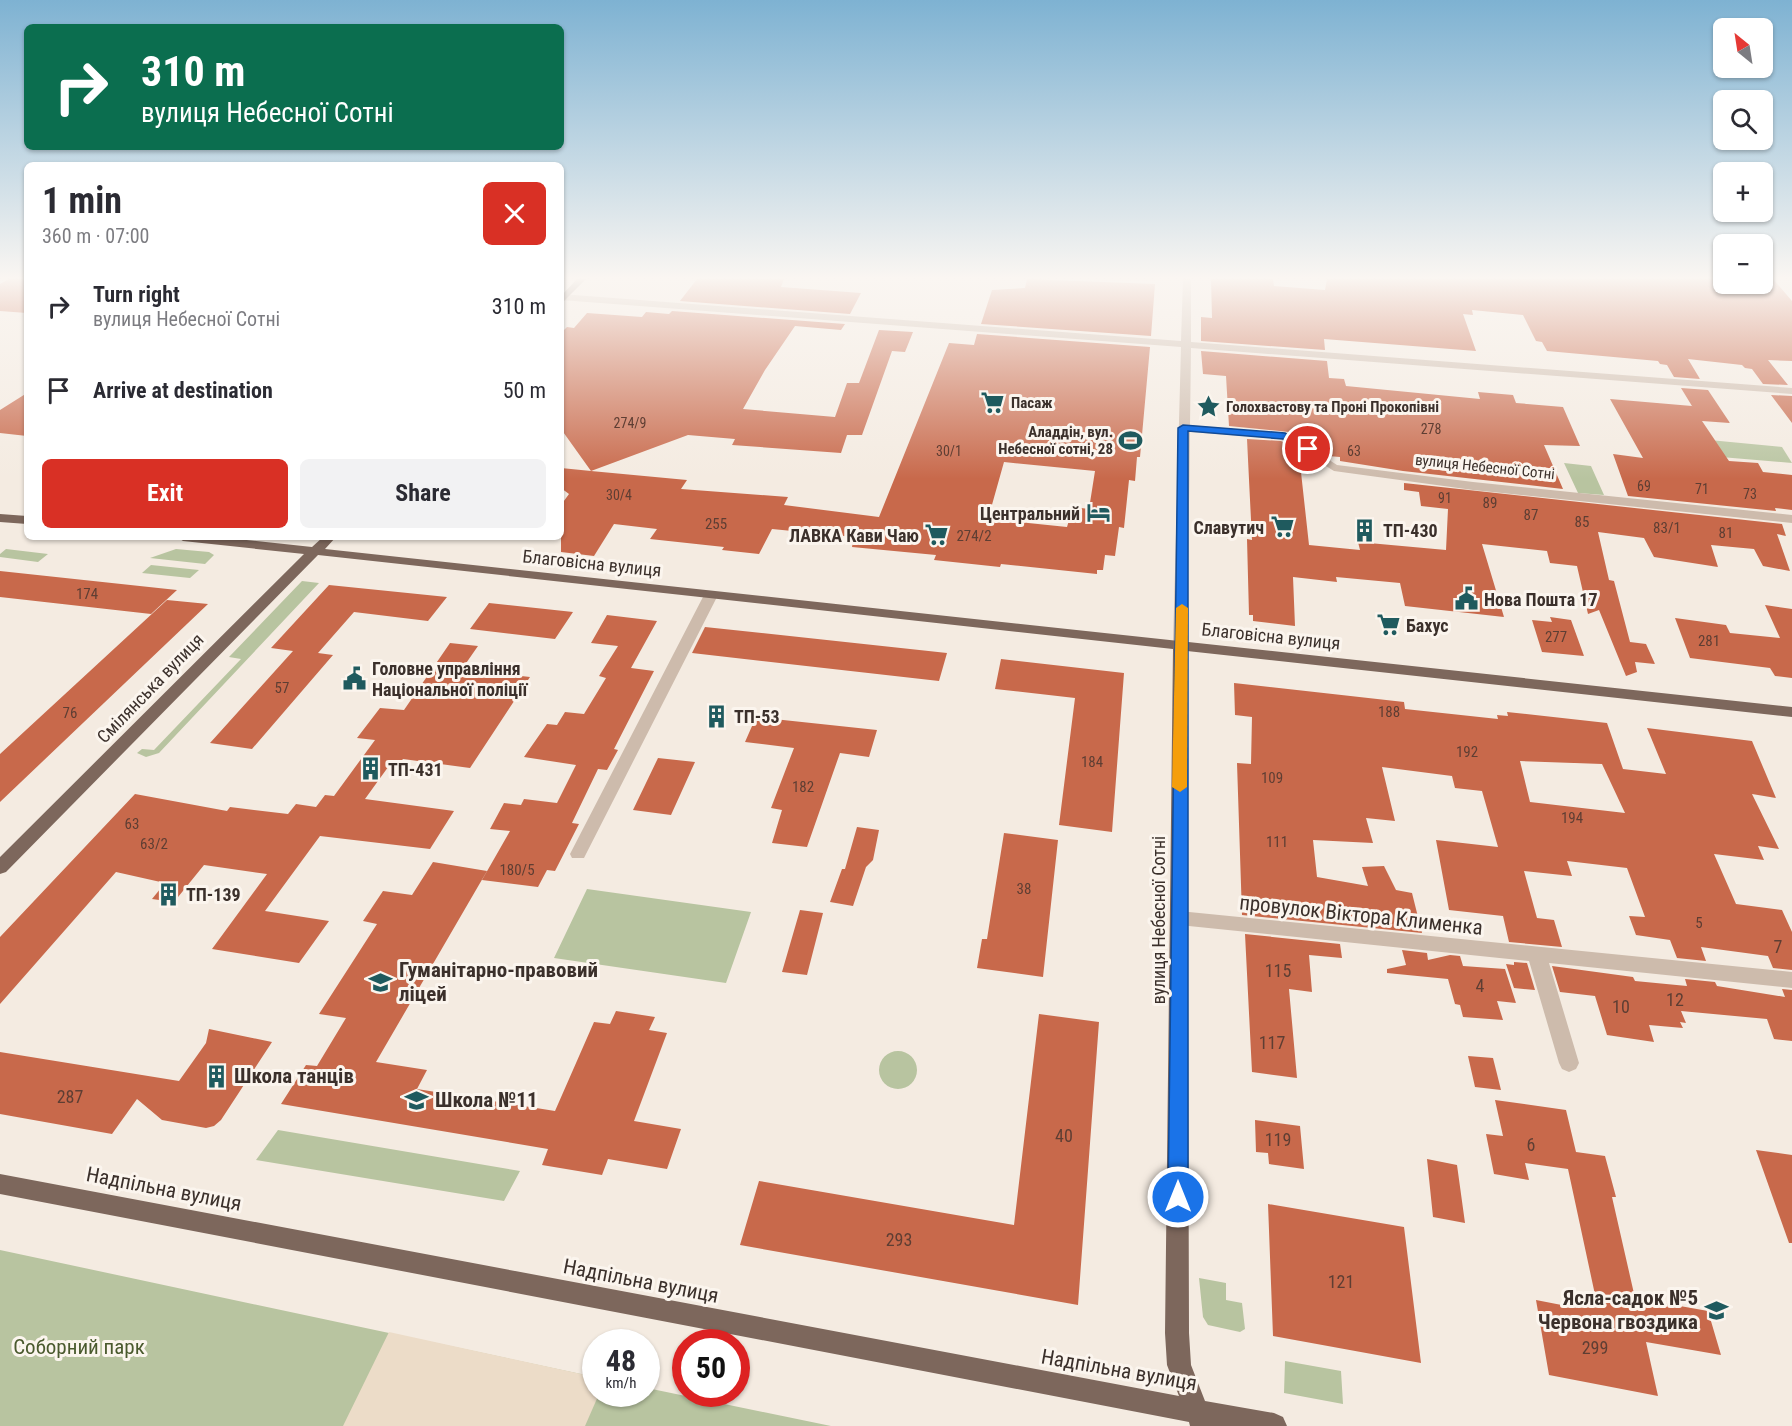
<!DOCTYPE html>
<html lang="en">
<head>
<meta charset="utf-8">
<style>
  :root { --surface:#fff; --page:#f2f2f3; --text:#2b2b33; --muted:#7c7c81; --accent:#d93025 }
  body { margin:0; font-family:"Roboto Condensed",sans-serif; background:var(--page); color:var(--text); height:100vh; display:flex; flex-direction:column; font-size:22px; white-space:nowrap }
  * { box-sizing:border-box; margin:0 }
  p { font-size:20px; color:var(--muted) }
  .icon { flex:none; width:33px; height:33px; fill:none; stroke:currentColor; stroke-width:2; stroke-linecap:round; stroke-linejoin:round }
  .map { position:relative; flex:1; overflow:hidden }
  .side { position:absolute; left:24px; top:162px; width:540px; height:378px; display:flex; flex-direction:column; background:var(--surface); border-radius:9px; box-shadow:0 2px 4px #0004 }
  .side>* { flex:none }
  .top-card { position:absolute; left:24px; top:24px; width:540px; height:126px; border-radius:9px; box-shadow:0 2px 4px #0004; background:#0b6e4f; color:#fff; overflow:hidden }
  .needle { width:39px; rotate:330deg }
  .controls { position:absolute; left:1713px; top:18px; display:grid; gap:12px }
  .controls a { display:grid; place-items:center; width:60px; height:60px; border-radius:9px; background:var(--surface); box-shadow:0 2px 4px #0004; font-size:30px }
  .speed { position:absolute; left:582px; top:1329px; display:flex; gap:12px; font-size:30px; font-weight:700; text-align:center }
  .speed>* { display:grid; place-content:center; width:78px; height:78px; border-radius:50%; background:var(--surface); box-shadow:0 2px 4px #0004; line-height:1 }
  .speed small { font-size:15px; font-weight:400 }
  .speed .limit { border:9px solid #d22; background:#fff; color:#111 }
  .pin { position:absolute; display:grid; place-items:center; width:51px; height:51px; color:#fff; margin:-26px; border:3px solid #fff; border-radius:50%; box-shadow:0 2px 6px #0007 }
  .me { position:absolute; width:66px; margin:-33px; rotate:0deg; stroke-linejoin:round; filter:drop-shadow(0 0 4px #0008) }
  .turn { display:flex; align-items:center; gap:21px; height:126px; padding:0 18px; font-size:27px }
  .turn .icon { width:78px; height:78px; stroke-width:2.5 }
  .turn b { display:block; font-size:42px; line-height:51px }
  .round { display:grid; place-items:center; flex:none; width:63px; height:63px; border-radius:9px; background:var(--page) }
  .headline { display:flex; align-items:center; justify-content:space-between; height:102px; padding:0 18px }
  h1 { font-size:36px; font-weight:700; line-height:45px }
  .primary-button { display:flex; gap:12px; margin-top:auto; padding:12px 18px }
  .primary-button a { flex:1; height:69px; border-radius:9px; background:var(--accent); color:#fff; font-size:24px; font-weight:700; line-height:69px; text-align:center }
  .primary-button a+a { background:var(--page); color:var(--text) }
  ul { padding:0; list-style:none }
  li { display:flex; align-items:center; gap:18px; height:84px; padding:0 18px }
  li div { flex:1 }
  li b { display:block; font-size:22px }
  li em { font-style:normal }
  .map>svg:first-child { display:block }
  .green { fill:#b8c4a0 }
  .plaza { fill:#ecdcc8 }
  .building { fill:#c8694b; fill-rule:evenodd }
  .lines { fill:none; stroke-linecap:round; stroke-linejoin:round }
  .minor { fill:#cdbbac; fill-rule:evenodd }
  .major { fill:#7d675c; fill-rule:evenodd }
  .route { fill:#1a73e8; stroke:#114b97; stroke-width:1.5 }
  .slow { fill:#f59e0b }
  .labels { text-anchor:middle; dominant-baseline:central; stroke-width:6; stroke-linejoin:round; paint-order:stroke }
  .far-number-label { font-size:14px; fill:#5e3e33 }
  .far-poi-label { font-size:15px; font-weight:bold; fill:#3b302b; stroke:#fbf5ee; text-anchor:start }
  .far-street-label { font-size:15px; fill:#3b302b; stroke:#fbf5ee }
  .number-label { font-size:15px; fill:#5e3e33 }
  .poi-label { font-size:18px; font-weight:bold; fill:#3b302b; stroke:#fbf5ee; text-anchor:start }
  .street-label { font-size:18px; fill:#3b302b; stroke:#fbf5ee }
  .near-number-label { font-size:18px; fill:#5e3e33 }
  .near-street-label { font-size:21px; fill:#3b302b; stroke:#fbf5ee }
  .near-poi-label { font-size:21px; font-weight:bold; fill:#3b302b; stroke:#fbf5ee; text-anchor:start }
  .near-park-label { font-size:21px; fill:#4a5a2e; stroke:#fbf5ee }
</style>
</head>
<body>
<div class="map">
<svg width="1792" height="1426" viewBox="0 0 1792 1426">
  <rect width="100%" height="100%" fill="#f4ebe1"/>
  <path class="green" d="M1699 439 1782 447 1792 463 1709 456Z
    M1564 463 1591 466 1604 495 1578 493Z
    M6 549 48 554 38 562 0 557V554Z
    M176 549 209 552 214 555 205 564 150 558Z
    M151 565 199 570 190 578 142 573Z
    M302 581 319 583 159 753 146 757 137 753 142 749 154 750 241 659 229 657Z
    M587 889 751 912 726 983 554 958Z
    M879 1070a19 19 0 1 1 38 0a19 19 0 1 1-38 0Z
    M278 1130 520 1171 504 1201 256 1160Z
    M0 1250 595 1377 596 1394H646L647 1388 831 1426H0Z
    M1199 1278 1226 1283V1300L1242 1303 1245 1329 1240 1332 1208 1325 1203 1317Z
    M1285 1361 1341 1371 1343 1404 1284 1393Z"/>
  <path class="plaza" d="M389 1332 595 1377 596 1394H599L585 1426H343Z"/>
  <path class="building" d="M9 279H27V313L0 311V284Z
    M697 279H784L781 287 861 293 850 314 680 301Z
    M1027 279 1155 284 1151 336 981 324 992 290 1025 288Z
    M1211 279H1273L1274 286 1325 290 1327 279H1723L1724 284H1762V279H1773L1792 301V361L1768 360 1788 385 1763 384 1752 369 1745 368 1742 365 1688 359 1700 379 1674 377 1667 365 1660 364 1658 361 1547 351 1542 342 1536 341 1523 315 1472 310 1473 315 1463 314 1476 351 1324 339 1325 350 1201 341V317L1212 318Z
    M672 311 845 324 841 330 795 326 765 370 743 409 835 417 847 383H859L879 330 913 332 905 352 892 351 862 435H847L841 453 732 445 735 439 688 435 591 471 687 480 681 489 788 497 784 505 879 517 949 343 974 345 977 334 1150 347 1140 457H1137L1135 481 1129 480 1124 528 1119 527 1115 556 1105 555 1103 570H1097V574L1001 564 1000 567 934 560 936 555 852 547 854 537 772 529 759 554 722 550 724 547 650 539 657 529 614 524 594 556 561 552V505L569 494 561 488V468L591 471 561 429V333L567 327 574 328 587 313 642 317 646 312 669 314ZM1004 462 1095 471 1089 509 1073 507 1067 527 988 519Z
    M1201 351 1327 361 1329 378 1344 379 1346 386 1480 399 1478 392 1513 395 1516 403 1563 407 1580 446 1544 445 1563 489 1403 471 1340 461V457L1328 456 1289 432 1229 426 1226 376 1203 374Z
    M1681 388 1708 390 1730 423 1702 421 1729 461 1758 463 1763 472 1792 475V510L1775 508 1776 511 1628 496 1613 454 1643 458 1610 399 1692 406 1695 411Z
    M27 393V436L0 433V410Z
    M1771 395 1792 396V423Z
    M1247 439 1281 441 1302 454H1299L1309 545 1360 550 1358 542 1446 550 1448 509 1421 506 1419 492 1404 490V483L1782 524 1786 536 1777 534 1790 571 1763 566 1754 549 1711 545 1718 567 1654 557 1644 538 1598 532 1609 580 1614 581 1630 642 1646 644 1655 664 1635 662 1637 672 1626 676 1599 610 1588 614 1577 566 1550 563 1547 551 1482 544 1504 617 1405 606 1400 583 1336 577 1337 582 1293 577 1295 626 1253 621V615H1249L1247 539 1252 540Z
    M0 571 177 590 151 614 0 597Z
    M329 585 447 597 428 621 354 612 318 653 333 655 252 749 210 743 293 651 271 648Z
    M167 600 208 604 0 802V754Z
    M489 603 573 612 555 639 470 629Z
    M1765 605 1792 609V678L1775 676 1770 668 1690 658 1675 618 1726 625 1730 633 1780 638Z
    M607 615 657 621 631 668 654 671 614 749 618 750 607 770 598 769 572 823 579 824 555 871 547 870 538 887 482 880 510 831 490 829 504 803 521 805 524 799 557 803 576 765 524 757 547 724 557 725 565 712 584 714 606 678 599 676 618 646 591 643Z
    M1550 617 1571 620 1584 656 1542 652 1532 620 1552 622Z
    M705 627 947 653 939 681 692 653Z
    M450 643 478 646 462 669 530 677 470 768 403 759 399 764 391 763 365 799 454 811 430 849 320 836 265 911 329 921 299 963 212 949 267 874 204 865 174 902 152 899 165 883 116 872 0 1004V937L135 794 227 811 230 807 288 814 296 804 316 807 325 795 334 796 375 740 357 738 380 708 404 710Z
    M1001 659 1124 673 1112 832 1059 825 1075 698 995 689Z
    M1234 683 1404 702 1405 709 1498 719 1497 715 1508 716 1507 712 1607 723 1623 769 1666 774 1647 728 1752 741 1776 798 1752 794 1779 849 1758 846 1764 860 1714 854 1736 904 1782 910 1792 932V970L1773 968 1768 956 1701 947 1706 961 1677 958 1670 940 1636 935 1629 916 1645 917 1627 868 1567 861 1572 876 1524 871 1537 918 1554 920 1562 947 1509 942 1503 916 1449 910 1436 840 1498 847 1482 791 1455 788 1452 776 1382 767 1395 821 1366 818 1373 843 1313 840 1317 877 1368 886 1362 867 1384 866 1396 890 1412 893 1422 933 1242 915 1237 763 1251 764 1252 717 1235 715ZM1520 761 1602 764 1625 813 1530 802Z
    M756 717 877 730 869 757 840 753 807 847 772 843 782 810 771 808 794 748 745 742Z
    M658 758 695 762 671 815 633 810Z
    M857 827 879 830 873 860 866 867 853 906 830 902 842 869H845Z
    M1004 833 1058 840 1043 977 977 968 982 939H987Z
    M433 862 487 871 376 1062 427 1070 417 1089 555 1111 594 1022 610 1024 616 1011 655 1017 649 1030 667 1033 634 1121 681 1129 667 1169 608 1159 602 1175 542 1165 548 1149 281 1104 306 1065 317 1066 346 1018 319 1014 377 924 363 921 383 891 412 895Z
    M800 910 823 913 807 975 782 972Z
    M1245 934 1340 944 1342 958 1309 955 1312 992 1289 989 1297 1078 1252 1072Z
    M1402 950 1427 953 1428 960 1450 955 1460 956 1463 966 1505 969 1516 1003 1497 1001 1503 1020 1463 1017 1460 1005 1455 1004 1448 979 1387 973V969L1406 965Z
    M1514 962 1527 963 1535 990 1514 988 1506 964 1514 965Z
    M1552 966 1633 977 1635 981 1687 986 1685 979 1715 982 1717 986 1785 997 1782 989 1792 990V1041L1774 1039 1767 1019 1681 1011 1686 1023 1680 1022 1683 1028 1649 1025 1654 1042 1607 1035 1595 996 1560 992Z
    M1039 1014 1099 1022 1078 1305 740 1245 759 1181 1014 1225Z
    M209 1029 272 1042 221 1120 214 1126 206 1128 162 1120 137 1099 112 1134 0 1114V1052L179 1081 206 1043Z
    M1468 1056 1493 1058 1501 1090 1475 1087Z
    M1495 1100 1566 1110 1576 1152 1605 1156 1616 1197H1612L1635 1298 1708 1311 1721 1355 1646 1342 1658 1396 1549 1375 1536 1300 1577 1308 1576 1300 1597 1304 1568 1169 1525 1163 1529 1180 1494 1174 1486 1134 1503 1136Z
    M1255 1120 1300 1126 1304 1169 1269 1164 1268 1153 1256 1152Z
    M1756 1150 1792 1155V1243H1789Z
    M1427 1159 1457 1165 1465 1223 1433 1217Z
    M1268 1204 1404 1227 1421 1363 1273 1336Z"/>
  <g class="lines">
    <path class="minor" d="M1183 279H1191V342L1792 388V394L1191 348 1190 425 1289 434 1337 465 1473 482 1792 515V523L1473 490 1334 471 1282 439 1190 432 1187 646 1180 650 1173 646 1181 347 561 300V294L1181 341Z
      M711 591 718 595 586 854 584 858H572L570 854 704 595Z
      M1179 911 1792 972V988L1549 963 1579 1063 1576 1069 1569 1072 1562 1069 1559 1063 1529 961 1179 925 1173 923 1170 918 1173 913Z"/>
    <path class="major" d="M577 279H586L561 304V296Z
      M0 514 27 516V524L0 522Z
      M177 537H218L312 547 323 537H336L325 549 1792 707V717L1187 651 1189 1333 1191 1365 1205 1401 1274 1413 1283 1417 1287 1426H1190L1189 1422 0 1194V1174L1179 1396 1167 1365 1165 1333 1173 649 318 555 6 872 0 874V857L304 554 183 541Z"/>
  </g>
  <linearGradient id="sky" x2="0" y2="1"><stop stop-color="#7eb2d2"/><stop offset="0.58" stop-color="#faf6f2"/><stop offset="1" stop-color="#faf6f2" stop-opacity="0"/></linearGradient>
  <rect width="1792" height="479" fill="url(#sky)"/>
  <path class="route" d="M1183 425 1285 433 1313 449 1305 451 1283 439 1188 431V1197L1185 1204 1178 1207 1171 1204 1168 1197 1178 428Z"/>
  <path class="slow" d="M1182 604 1188 608 1187 787 1180 792 1172 787 1176 608Z"/>
  <defs>
    <symbol id="supermarket-bare" viewBox="-9 -9 18 18"><path d="M-6-5.5h2.5l.6 2H6L4.5 2H-2.5L-4.4-4H-6ZM-1.5 3.2a1.3 1.3 0 1 0 .1 0ZM3 3.2a1.3 1.3 0 1 0 .1 0Z" fill="#1f5a5e" stroke="#fbf5ee" stroke-width="2.5" paint-order="stroke"/></symbol>
    <symbol id="sight-bare" viewBox="-9 -9 18 18"><path d="M0-6L1.8-2.2L6-1.7L2.9 1.2L3.7 5.4L0 3.3L-3.7 5.4L-2.9 1.2L-6-1.7L-1.8-2.2Z" fill="#1f5a5e" stroke="#fbf5ee" stroke-width="2.5" paint-order="stroke"/></symbol>
    <symbol id="stadium-bare" viewBox="-9 -9 18 18"><path d="M0-5a6.5 5 0 1 0 0 10a6.5 5 0 1 0 0-10ZM-3.5-1.8h7v3.6h-7Z" fill="#1f5a5e" stroke="#fbf5ee" stroke-width="2.5" paint-order="stroke"/></symbol>
    <symbol id="hotel-bare" viewBox="-9 -9 18 18"><path d="M-6-4.5h1.5V1H6V5H4.5V3h-9V5H-6ZM-4 0a1.8 1.8 0 1 1 3.6 0ZM.5 0V-2.5h3Q6-2.5 6 0Z" fill="#1f5a5e" stroke="#fbf5ee" stroke-width="2.5" paint-order="stroke"/></symbol>
    <symbol id="building-bare" viewBox="-9 -9 18 18"><path d="M-4-6H4V6H1V3H-1V6H-4ZM-2.5-4.3h1.7v1.8h-1.7ZM.8-4.3h1.7v1.8H.8ZM-2.5-1h1.7V.8h-1.7ZM.8-1h1.7V.8H.8Z" fill="#1f5a5e" stroke="#fbf5ee" stroke-width="2.5" paint-order="stroke"/></symbol>
    <symbol id="civic-bare" viewBox="-9 -9 18 18"><path d="M-.6-6.5H3V-4.5H.6V-3L4-1V1h2V6H-6V1h2V-1L-.6-3ZM-1.2 2.5V6h2.4V2.5Z" fill="#1f5a5e" stroke="#fbf5ee" stroke-width="2.5" paint-order="stroke"/></symbol>
    <symbol id="school-bare" viewBox="-9 -9 18 18"><path d="M0-5L7-2L0 1L-7-2ZM-4 1L0 2.5L4 1V4Q0 6-4 4Z" fill="#1f5a5e" stroke="#fbf5ee" stroke-width="2.5" paint-order="stroke"/></symbol>
  </defs>
  <g fill-rule="evenodd">
    <use href="#supermarket-bare" x="976" y="386" width="33" height="33"/>
    <use href="#sight-bare" x="1192" y="390" width="33" height="33"/>
    <use href="#stadium-bare" x="1114" y="424" width="33" height="33"/>
    <use href="#hotel-bare" x="1082" y="496" width="33" height="33"/>
    <use href="#supermarket-bare" x="1266" y="510" width="33" height="33"/>
    <use href="#building-bare" x="1348" y="514" width="33" height="33"/>
    <use href="#supermarket-bare" x="920" y="518" width="33" height="33"/>
    <use href="#civic-bare" x="1450" y="582" width="33" height="33"/>
    <use href="#supermarket-bare" x="1372" y="608" width="33" height="33"/>
    <use href="#civic-bare" x="338" y="662" width="33" height="33"/>
    <use href="#building-bare" x="700" y="700" width="33" height="33"/>
    <use href="#building-bare" x="354" y="752" width="33" height="33"/>
    <use href="#building-bare" x="152" y="878" width="33" height="33"/>
    <use href="#school-bare" x="364" y="966" width="33" height="33"/>
    <use href="#building-bare" x="200" y="1060" width="33" height="33"/>
    <use href="#school-bare" x="400" y="1084" width="33" height="33"/>
    <use href="#school-bare" x="1700" y="1294" width="33" height="33"/>
  </g>
  <g class="labels">
    <g class="far-number-label">
      <text x="630" y="423">274/9</text>
      <text x="1431" y="429">278</text>
      <text x="949" y="451">30/1</text>
      <text x="1354" y="451">63</text>
      <text x="1644" y="486">69</text>
      <text x="1702" y="489">71</text>
      <text x="1750" y="494">73</text>
      <text x="619" y="495">30/4</text>
      <text x="1445" y="498">91</text>
    </g>
    <g class="far-poi-label">
      <text x="1011" y="403">Пасаж</text>
      <text x="1226" y="407">Голохвастову та Проні Прокопівні</text>
      <text x="1113" y="432" text-anchor="end">Аладдін, вул.<tspan x="1113" dy="17">Небесної сотні, 28</tspan></text>
    </g>
    <g class="far-street-label">
      <text transform="translate(1485 467) rotate(6)">вулиця Небесної Сотні</text>
    </g>
    <g class="number-label">
      <text x="1490" y="503">89</text>
      <text x="1531" y="515">87</text>
      <text x="1582" y="522">85</text>
      <text x="716" y="524">255</text>
      <text x="1667" y="528">83/1</text>
      <text x="1726" y="533">81</text>
      <text x="974" y="536">274/2</text>
      <text x="87" y="594">174</text>
      <text x="1556" y="637">277</text>
      <text x="1709" y="641">281</text>
      <text x="282" y="688">57</text>
      <text x="1389" y="712">188</text>
      <text x="70" y="713">76</text>
      <text x="1467" y="752">192</text>
      <text x="1092" y="762">184</text>
      <text x="1272" y="778">109</text>
      <text x="803" y="787">182</text>
      <text x="1572" y="818">194</text>
      <text x="132" y="824">63</text>
      <text x="1277" y="842">111</text>
      <text x="154" y="844">63/2</text>
      <text x="517" y="870">180/5</text>
      <text x="1024" y="889">38</text>
      <text x="1699" y="923">5</text>
    </g>
    <g class="poi-label">
      <text x="1080" y="513" text-anchor="end">Центральний</text>
      <text x="1264" y="527" text-anchor="end">Славутич</text>
      <text x="1383" y="530">ТП-430</text>
      <text x="919" y="535" text-anchor="end">ЛАВКА Кави Чаю</text>
      <text x="1484" y="599">Нова Пошта 17</text>
      <text x="1406" y="625">Бахус</text>
      <text x="372" y="668">Головне управління<tspan x="372" dy="21">Національної поліції</tspan></text>
      <text x="734" y="716">ТП-53</text>
      <text x="388" y="769">ТП-431</text>
      <text x="186" y="894">ТП-139</text>
    </g>
    <g class="street-label">
      <text transform="translate(592 563) rotate(6)">Благовісна вулиця</text>
      <text transform="translate(1271 636) rotate(6)">Благовісна вулиця</text>
      <text transform="translate(150 688) rotate(-46)">Смілянська вулиця</text>
      <text transform="translate(1158 920) rotate(-90)">вулиця Небесної Сотні</text>
    </g>
    <g class="near-number-label">
      <text x="1778" y="946">7</text>
      <text x="1278" y="970">115</text>
      <text x="1480" y="985">4</text>
      <text x="1675" y="999">12</text>
      <text x="1621" y="1006">10</text>
      <text x="1272" y="1042">117</text>
      <text x="70" y="1096">287</text>
      <text x="1064" y="1135">40</text>
      <text x="1278" y="1139">119</text>
      <text x="1531" y="1144">6</text>
      <text x="899" y="1239">293</text>
      <text x="1341" y="1281">121</text>
      <text x="1595" y="1347">299</text>
    </g>
    <g class="near-street-label">
      <text transform="translate(1361 915) rotate(6)">провулок Віктора Клименка</text>
      <text transform="translate(164 1189) rotate(11)">Надпільна вулиця</text>
      <text transform="translate(641 1281) rotate(11)">Надпільна вулиця</text>
      <text transform="translate(1119 1370) rotate(10)">Надпільна вулиця</text>
    </g>
    <g class="near-poi-label">
      <text x="399" y="970">Гуманітарно-правовий<tspan x="399" dy="24">ліцей</tspan></text>
      <text x="234" y="1076">Школа танців</text>
      <text x="435" y="1100">Школа №11</text>
      <text x="1698" y="1298" text-anchor="end">Ясла-садок №5<tspan x="1698" dy="24">Червона гвоздика</tspan></text>
    </g>
    <g class="near-park-label">
      <text x="79" y="1347">Соборний парк</text>
    </g>
  </g>
</svg>
<div class="controls">
<a><svg class="needle" viewBox="-14 -14 28 28"><path d="M0-13l5 13h-10z" fill="#e53935"/><path d="M0 13l5-13h-10z" fill="#7c7c81"/></svg></a>
<a><svg class="icon" aria-label="search" viewBox="0 0 24 24"><circle cx="10" cy="10" r="6"/><path d="M15 15l6 6"/></svg></a>
<a>+</a>
<a>−</a>
</div>
<div class="speed"><div>48<small>km/h</small></div><div class="limit">50</div></div>
<div class="pin" style="left:1308px;top:449px;background:#d93025"><svg class="icon" aria-label="arrive" viewBox="0 0 24 24"><path d="M6 21V4h12l-3 4 3 4H6"/></svg></div>
<svg class="me" style="left:1178px;top:1197px" viewBox="-20 -20 40 40"><circle r="17" fill="#1a73e8" stroke="#fff" stroke-width="3"/><path d="M0-11L8 9 0 5-8 9z" fill="#fff"/></svg>
<div class="top-card">
<div class="turn"><svg class="icon" aria-label="right" viewBox="0 0 24 24"><path d="M7 20v-9h11M14 6l5 5-5 5"/></svg><div><b>310 m</b>вулиця Небесної Сотні</div></div>
</div>
<section class="side">
<div class="headline"><div><h1>1 min</h1><p>360 m · 07:00</p></div><a class="round" style="background:#d93025;color:#fff"><svg class="icon" aria-label="close" viewBox="0 0 24 24"><path d="M6 6l12 12M18 6L6 18"/></svg></a></div>
<ul>
<li><svg class="icon" aria-label="right" viewBox="0 0 24 24"><path d="M7 20v-9h11M14 6l5 5-5 5"/></svg><div><b>Turn right</b><p>вулиця Небесної Сотні</p></div><em>310 m</em></li>
<li><svg class="icon" aria-label="arrive" viewBox="0 0 24 24"><path d="M6 21V4h12l-3 4 3 4H6"/></svg><div><b>Arrive at destination</b></div><em>50 m</em></li>
</ul>
<div class="primary-button"><a>Exit</a><a>Share</a></div>
</section>
</div>
</body>
</html>
